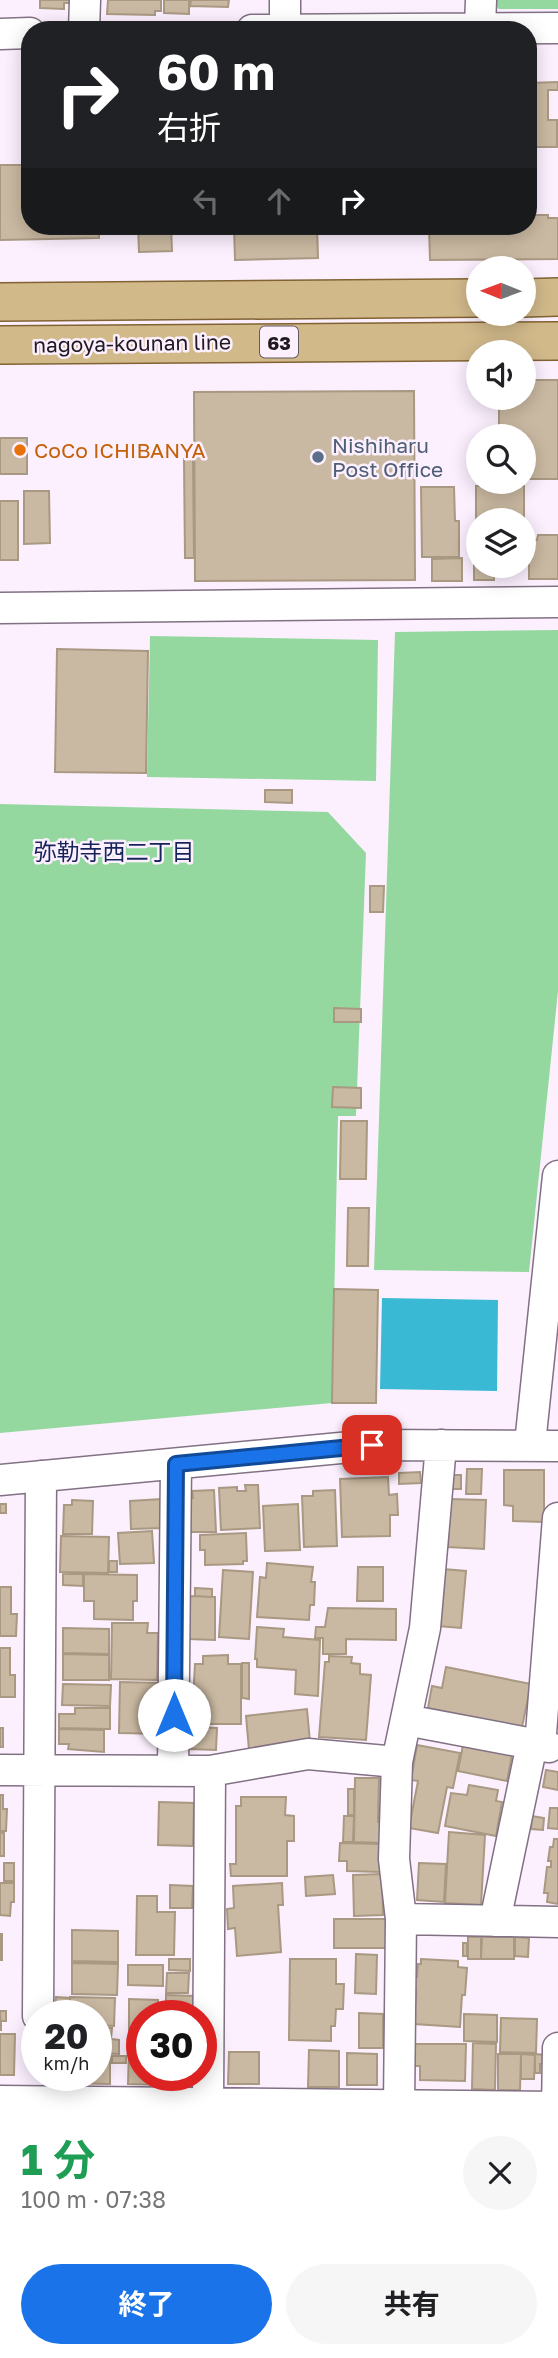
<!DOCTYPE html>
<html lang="ja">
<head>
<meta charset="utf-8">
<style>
  :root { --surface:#fff; --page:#f6f6f6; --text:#202124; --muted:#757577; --accent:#1a73e8 }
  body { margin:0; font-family:"Golos Text","Noto Sans JP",sans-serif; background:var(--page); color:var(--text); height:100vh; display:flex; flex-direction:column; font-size:26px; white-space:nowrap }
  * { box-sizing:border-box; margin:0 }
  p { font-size:23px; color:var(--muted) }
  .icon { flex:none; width:38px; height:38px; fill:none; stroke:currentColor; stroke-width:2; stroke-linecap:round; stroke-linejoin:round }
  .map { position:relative; height:2113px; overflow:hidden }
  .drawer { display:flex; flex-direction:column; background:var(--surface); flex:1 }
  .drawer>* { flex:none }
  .hud { position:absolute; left:21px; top:21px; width:516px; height:214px; border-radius:28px; box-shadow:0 4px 18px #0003; background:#202124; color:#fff; overflow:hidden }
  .needle { width:46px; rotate:271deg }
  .controls { position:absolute; left:466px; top:256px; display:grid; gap:14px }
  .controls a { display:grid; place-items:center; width:70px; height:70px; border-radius:50%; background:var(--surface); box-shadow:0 4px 18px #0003; font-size:35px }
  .speed { position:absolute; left:21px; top:2000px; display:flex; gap:14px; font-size:35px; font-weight:700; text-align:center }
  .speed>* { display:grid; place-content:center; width:91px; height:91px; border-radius:50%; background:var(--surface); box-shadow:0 4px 18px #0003; line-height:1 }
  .speed small { font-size:18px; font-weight:400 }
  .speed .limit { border:10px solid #d22; background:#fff; color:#111 }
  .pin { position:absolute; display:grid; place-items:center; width:60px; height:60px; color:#fff; margin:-30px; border-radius:14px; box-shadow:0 4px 10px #0006 }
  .me { position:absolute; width:77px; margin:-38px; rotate:0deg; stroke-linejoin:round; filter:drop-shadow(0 0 5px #0008) }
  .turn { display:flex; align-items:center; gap:24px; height:147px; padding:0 21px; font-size:32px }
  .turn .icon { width:91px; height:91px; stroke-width:2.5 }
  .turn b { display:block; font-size:49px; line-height:60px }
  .lanes { display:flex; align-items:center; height:66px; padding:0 21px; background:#0003; justify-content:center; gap:35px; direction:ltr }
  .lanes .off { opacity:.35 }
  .round { display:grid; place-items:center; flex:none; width:74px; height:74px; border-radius:37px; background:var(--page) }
  .overview { display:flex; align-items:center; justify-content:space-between; height:119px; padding:0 21px }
  h1 { font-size:42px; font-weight:700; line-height:52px; color:#1e9e55 }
  .cta { display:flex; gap:14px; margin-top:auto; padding:14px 21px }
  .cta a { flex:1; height:80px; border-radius:42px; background:var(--accent); color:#fff; font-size:28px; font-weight:700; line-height:80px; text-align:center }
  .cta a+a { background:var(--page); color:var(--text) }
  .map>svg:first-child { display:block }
  .green { fill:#94d89f }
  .water { fill:#39b9d3 }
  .building { fill:#cab9a2; stroke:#a99882; stroke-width:2 }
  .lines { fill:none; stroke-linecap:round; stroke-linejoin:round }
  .minor-casing { stroke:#827084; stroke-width:33 }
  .major-casing { stroke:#806233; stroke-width:40 }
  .minor { stroke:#fff; stroke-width:30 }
  .major { stroke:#d1b98a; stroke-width:37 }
  .route-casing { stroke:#114b97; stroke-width:18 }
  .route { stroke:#1a73e8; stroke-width:12 }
  .food-dot { fill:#e8710a; stroke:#fcf0fe; stroke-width:2.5 }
  .service-dot { fill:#5c6f8a; stroke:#fcf0fe; stroke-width:2.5 }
  .labels { text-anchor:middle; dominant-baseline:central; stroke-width:5; stroke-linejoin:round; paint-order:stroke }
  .shield { fill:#fcf0fe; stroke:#625a63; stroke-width:2 }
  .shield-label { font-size:19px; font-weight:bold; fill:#201921 }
  .street-label { font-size:21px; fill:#201921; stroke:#fcf0fe }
  .service-label { font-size:21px; fill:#4e5e75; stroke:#fcf0fe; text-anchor:start }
  .food-label { font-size:21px; fill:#c56008; stroke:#fcf0fe; text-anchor:start }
  .neighbourhood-label { font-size:23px; fill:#16235a; stroke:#fcf0fe }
</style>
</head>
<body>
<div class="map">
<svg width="558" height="2113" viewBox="0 0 558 2113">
  <rect width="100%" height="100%" fill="#fcf0fe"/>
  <path class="green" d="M490 0H558V9H499Z
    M558 630V991L529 1272 374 1270 395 632Z
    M150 636 378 640 376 781 147 777Z
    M0 804 328 812 366 853 356 1116H338L332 1403 0 1433Z"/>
  <path class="water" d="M382 1298 498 1300 497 1391 380 1389Z"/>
  <path class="building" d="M40 0H69V3H64V9L40 8Z
    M108 0H161V11H155V15L107 14Z
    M164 0H189V14L164 13Z
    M191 0H229L228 7 190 6Z
    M558 82V90H548V120H557V147H528V83Z
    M0 165H30V226H99V238L0 240Z
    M528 215H548V218H558V259L430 260 429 226H528Z
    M138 226H171L172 251 139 252Z
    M234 226H317L318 258 235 260Z
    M523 380H558V479H523V436H499V397H523Z
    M414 391 415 580 195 581 194 392Z
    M0 438H27V474H0Z
    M184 459H193L194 558H185Z
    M476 486H524V543L523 520H478L476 526Z
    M421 487H454L455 521H459V557H422Z
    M24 491H49L50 543 24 544Z
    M0 501H18V560H0Z
    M474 528H478V565H494V580H474Z
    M538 535H558V579H529V539L537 540Z
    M462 558V581H432V559Z
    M57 649 148 651 146 773 55 772Z
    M265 790H292V803L265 802Z
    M370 886H384L383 912H370Z
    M334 1008 361 1009V1022H334Z
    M333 1087 361 1088V1108L332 1107Z
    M341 1121H367L366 1179H340Z
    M348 1208H369L368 1266H347Z
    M334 1289 378 1290 376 1403H332Z
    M467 1469H482L481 1494H466Z
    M504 1470H544V1522L513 1521V1506L504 1505Z
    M420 1472 421 1483 399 1484V1473Z
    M452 1475H461V1489H451Z
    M388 1477 389 1495 397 1494 398 1515H390V1536L342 1537 340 1479Z
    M245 1485H258L260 1528 221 1530 219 1488 237 1487V1491H246Z
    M214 1490 216 1532H187L186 1498H193L192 1491Z
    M335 1490 337 1546 304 1547 302 1496H313V1491Z
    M161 1499 163 1528 131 1529 130 1501Z
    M450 1499 486 1500 484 1549 448 1547Z
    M72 1500 93 1501 92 1534H63L64 1505H72Z
    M0 1504H6V1513H0Z
    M298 1504 300 1550 265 1551 263 1506Z
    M152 1531 154 1563 120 1564 118 1533Z
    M246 1533 247 1561H243V1564L205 1565V1550H200V1535Z
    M61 1536 109 1537 108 1573 60 1572Z
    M109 1561H117V1572H109Z
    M267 1563 313 1567 311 1582H315L314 1605H310L309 1620 257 1617 260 1577 266 1578Z
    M358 1567H383V1601H357Z
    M443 1569 466 1571 461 1628 438 1626Z
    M223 1570 253 1572 249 1639 219 1637Z
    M63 1574H83V1586L63 1585Z
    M84 1574 137 1575V1601H133V1620L94 1619V1601H84Z
    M0 1587H11V1614H17L16 1636H0Z
    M195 1588 212 1589V1597L195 1596Z
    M189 1596 215 1597V1640L188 1639Z
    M328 1608 396 1609V1640L346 1639V1654H323V1638H315L316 1627H325Z
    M112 1623H148L147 1633H158L157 1680 111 1679Z
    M257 1627 284 1629 283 1637 320 1640 318 1696 295 1694 296 1670 257 1667V1659H255Z
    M63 1628 109 1629V1654L63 1653Z
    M0 1648H10V1675H15V1697H0Z
    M63 1654 109 1655V1680H63Z
    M228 1655V1664H241V1724H196V1700H193L195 1664H203V1656Z
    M329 1656 352 1657 351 1663 360 1664V1674L371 1675 366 1740 319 1737 325 1662H329Z
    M242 1663H249V1699L242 1698Z
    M446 1667 531 1684 522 1727 428 1708 432 1686 442 1688Z
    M120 1682 163 1683 162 1734 119 1733Z
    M63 1684 111 1685 110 1706 62 1705Z
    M75 1708H110V1729L59 1728V1714H75Z
    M307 1709 310 1742 249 1750 246 1716Z
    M190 1727 217 1728 216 1750 189 1749Z
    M0 1728H3V1747H0Z
    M59 1729 104 1730V1752L68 1749 69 1744H59Z
    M417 1745 460 1753 453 1788 447 1787 438 1833 409 1828 418 1781 411 1780Z
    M463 1745 512 1755 507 1781 458 1771Z
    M546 1770 558 1772V1790L543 1787Z
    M355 1778H379L378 1822H382V1843L354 1842Z
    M469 1785 498 1790 496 1801 502 1802 496 1836 445 1826 451 1793 467 1795Z
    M348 1789H354V1815H348Z
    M0 1795H3V1809H7L6 1831H0Z
    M241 1797H286L285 1815 294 1816V1841H287V1876H231L230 1864H236V1806H241Z
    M159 1802 194 1803 193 1846 158 1845Z
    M550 1808H558V1829L548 1828Z
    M344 1816H354L353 1842H343Z
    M532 1816 544 1818 543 1830 531 1829Z
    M449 1832 485 1835 481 1905 445 1903Z
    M0 1833H4V1856H0Z
    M554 1839H558V1904L547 1902 548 1893H544L547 1867H551V1861H548L550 1847H553Z
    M340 1843 382 1844 381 1872 347 1871V1861H339Z
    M4 1863H14V1881H4Z
    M419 1863 446 1864 444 1902 417 1900Z
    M382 1874 383 1915 354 1916 353 1875Z
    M333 1875 335 1894 306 1896 305 1877Z
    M0 1883H14V1902H11L10 1916 0 1915Z
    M282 1883 283 1905H278L281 1952 237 1956 235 1928 228 1929 227 1909 234 1908 233 1886Z
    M170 1885 193 1886 192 1908H170Z
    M137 1896H157V1912H175L174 1955H136Z
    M334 1919H387V1948H334Z
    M72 1930 118 1931V1962L72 1961Z
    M0 1934H2V1960H0Z
    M468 1937H481V1959H468Z
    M482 1937H514V1959H481Z
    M515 1937 529 1938 528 1957 515 1956Z
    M463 1943H467V1956H463Z
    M356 1954 377 1955 376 1994 355 1993Z
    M169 1959H190V1971L169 1970Z
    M290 1959H336V1984H344L343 2009H336L335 2026H331V2041L289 2040Z
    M421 1959 458 1961V1967L467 1968 465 1995H462L460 2027 414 2024 416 1990H412L413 1977H417L418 1964H421Z
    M72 1963 118 1964 117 1995 72 1994Z
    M128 1965H163V1986L128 1985Z
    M167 1973H189L188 1993H166Z
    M166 1995 196 1996V2010H166Z
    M56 1997 70 1998V2008L55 2007Z
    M70 1997 115 1998 114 2026 96 2025V2016H55V2008H70Z
    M129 1999 158 2000V2016H142V2036H129Z
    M0 2011H6V2021H1V2031Z
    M359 2013 383 2014V2048H359Z
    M464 2014 497 2015V2042L464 2041Z
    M501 2018 537 2019 536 2053 500 2052Z
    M96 2028H112L111 2039 119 2040V2054L96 2053Z
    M0 2034H15L14 2075H0Z
    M473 2043 496 2044 495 2090 472 2089Z
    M415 2044H466L465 2081 420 2080V2066H414Z
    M129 2048H142V2076H160V2085L128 2084Z
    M309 2050 339 2051V2087H308Z
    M229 2052H259V2084H228Z
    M347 2053 377 2054V2085H347Z
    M498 2054H521L520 2090H498Z
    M521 2054 535 2055 534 2079H521Z
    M535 2054 545 2055V2064H540V2073H535Z
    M96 2055 110 2056V2084L62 2083V2076H57H96Z
    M112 2056H126V2063H112Z"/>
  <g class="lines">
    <defs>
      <path id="minor" d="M480 27 481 0
        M285 29V0
        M84 30 85 0
        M252 30 558 28
        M0 34 30 33
        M0 608 558 602
        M530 1444 558 1176
        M0 1480 372 1445 558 1446
        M406 1720 549 1747
        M540 1746 558 1518
        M0 1770 210 1771 308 1754 397 1762
        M173 1771 176 1464
        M401 1919 558 1922
        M495 1921 532 1744
        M38 2016 41 1476
        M0 2101 558 2107
        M208 2103 210 1771
        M399 2106 401 1919 394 1859 397 1762 425 1628 441 1445
        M557 2113 558 2048"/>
      <path id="major" d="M523 298 558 297
        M0 302 478 298
        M0 345 558 341"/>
    </defs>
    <use href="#minor" class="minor-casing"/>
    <use href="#major" class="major-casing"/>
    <use href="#minor" class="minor"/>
    <use href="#major" class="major"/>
  </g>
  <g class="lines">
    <defs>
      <path id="route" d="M174 1715 176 1464 372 1445"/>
    </defs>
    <use href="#route" class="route-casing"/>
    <use href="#route" class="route"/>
  </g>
  <circle class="food-dot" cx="20" cy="450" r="7"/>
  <circle class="service-dot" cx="318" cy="457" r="7"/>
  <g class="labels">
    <rect class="shield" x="260" y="326.5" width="38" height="31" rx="5"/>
    <g class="shield-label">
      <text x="279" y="342">63</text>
    </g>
    <g class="street-label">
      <text transform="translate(132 343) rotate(-1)">nagoya-kounan line</text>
    </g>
    <g class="service-label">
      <text x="332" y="445">Nishiharu<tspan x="332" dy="24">Post Office</tspan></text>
    </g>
    <g class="food-label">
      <text x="34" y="450">CoCo ICHIBANYA</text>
    </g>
    <g class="neighbourhood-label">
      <text x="114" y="851">弥勒寺西二丁目</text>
    </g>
  </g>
</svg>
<div class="controls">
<a><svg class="needle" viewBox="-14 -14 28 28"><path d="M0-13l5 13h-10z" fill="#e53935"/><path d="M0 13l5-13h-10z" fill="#757577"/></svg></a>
<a><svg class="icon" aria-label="sound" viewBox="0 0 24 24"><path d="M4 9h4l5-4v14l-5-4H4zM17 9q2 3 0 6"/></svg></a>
<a><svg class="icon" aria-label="search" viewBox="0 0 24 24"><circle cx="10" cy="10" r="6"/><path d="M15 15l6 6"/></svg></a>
<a><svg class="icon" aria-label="layers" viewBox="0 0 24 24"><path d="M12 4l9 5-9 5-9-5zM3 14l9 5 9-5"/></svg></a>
</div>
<div class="speed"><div>20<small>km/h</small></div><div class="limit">30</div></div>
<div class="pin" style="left:372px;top:1445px;background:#d93025"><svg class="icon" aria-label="arrive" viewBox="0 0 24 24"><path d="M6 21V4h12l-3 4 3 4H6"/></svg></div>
<svg class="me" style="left:174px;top:1715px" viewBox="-20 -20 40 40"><circle r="19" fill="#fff"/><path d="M0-13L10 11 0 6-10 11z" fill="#1a73e8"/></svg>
<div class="hud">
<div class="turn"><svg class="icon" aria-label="right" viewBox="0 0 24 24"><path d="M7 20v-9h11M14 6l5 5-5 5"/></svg><div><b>60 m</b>右折</div></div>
<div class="lanes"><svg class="icon off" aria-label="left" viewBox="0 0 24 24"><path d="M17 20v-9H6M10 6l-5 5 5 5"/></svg><svg class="icon off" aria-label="ahead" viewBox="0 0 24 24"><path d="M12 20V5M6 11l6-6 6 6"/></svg><svg class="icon" aria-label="right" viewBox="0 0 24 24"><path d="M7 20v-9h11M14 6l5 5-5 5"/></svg></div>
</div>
</div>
<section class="drawer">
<div class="overview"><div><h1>1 分</h1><p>100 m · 07:38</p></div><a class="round"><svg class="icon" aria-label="close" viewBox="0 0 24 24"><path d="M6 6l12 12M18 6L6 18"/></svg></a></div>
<div class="cta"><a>終了</a><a>共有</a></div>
</section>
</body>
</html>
